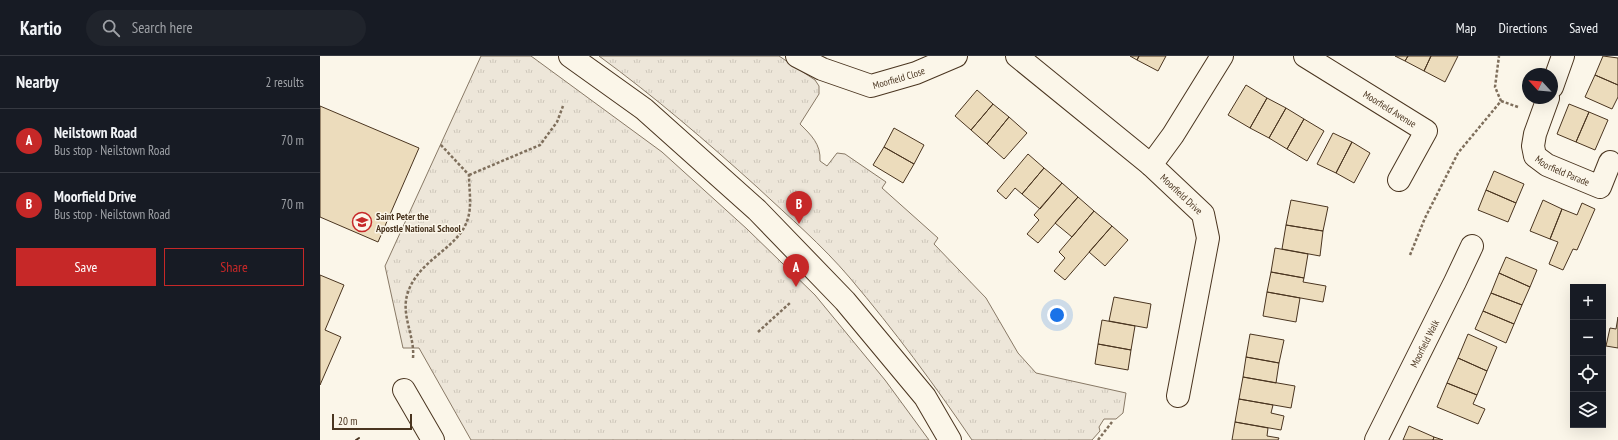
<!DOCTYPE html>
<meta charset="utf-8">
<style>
:root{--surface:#171b24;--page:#20242c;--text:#f1f3f6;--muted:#9ea1a6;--line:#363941;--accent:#c62828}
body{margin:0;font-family:"PT Sans Narrow",sans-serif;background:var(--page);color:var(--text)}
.controls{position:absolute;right:12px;bottom:12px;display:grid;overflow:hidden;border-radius:0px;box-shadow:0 4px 16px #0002}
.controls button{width:36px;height:36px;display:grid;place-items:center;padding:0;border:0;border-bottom:1px solid var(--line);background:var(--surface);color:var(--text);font:20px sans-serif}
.compass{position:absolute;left:1202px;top:12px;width:36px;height:36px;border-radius:50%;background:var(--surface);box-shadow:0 4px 16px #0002;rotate:296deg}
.scale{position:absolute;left:12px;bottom:10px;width:80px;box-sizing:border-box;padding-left:4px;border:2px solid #4a3520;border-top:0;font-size:11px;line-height:14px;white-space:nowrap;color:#4a3520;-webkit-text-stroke:3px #fbf6e9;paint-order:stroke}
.you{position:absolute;left:737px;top:259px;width:14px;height:14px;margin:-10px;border:3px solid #fff;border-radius:50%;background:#1a73e8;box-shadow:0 0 0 6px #1a73e833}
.badge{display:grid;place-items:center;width:26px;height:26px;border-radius:50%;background:var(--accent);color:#fff;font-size:13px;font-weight:700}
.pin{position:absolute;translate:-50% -33px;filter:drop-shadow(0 1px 2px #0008)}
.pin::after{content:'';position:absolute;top:21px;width:14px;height:12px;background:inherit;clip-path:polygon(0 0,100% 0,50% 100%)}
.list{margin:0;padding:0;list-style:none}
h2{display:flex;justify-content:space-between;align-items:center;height:52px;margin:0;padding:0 16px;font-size:17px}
h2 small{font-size:13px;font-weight:400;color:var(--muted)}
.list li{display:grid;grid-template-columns:26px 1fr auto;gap:12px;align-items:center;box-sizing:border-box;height:64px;padding:0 16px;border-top:1px solid var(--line)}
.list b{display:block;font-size:15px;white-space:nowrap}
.list p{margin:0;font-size:13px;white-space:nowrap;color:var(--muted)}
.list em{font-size:13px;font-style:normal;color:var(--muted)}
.actions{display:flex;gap:8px;padding:12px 16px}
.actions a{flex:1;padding:9px 0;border:1px solid var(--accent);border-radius:0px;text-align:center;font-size:14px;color:var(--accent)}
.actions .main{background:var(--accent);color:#fff}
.icon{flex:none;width:22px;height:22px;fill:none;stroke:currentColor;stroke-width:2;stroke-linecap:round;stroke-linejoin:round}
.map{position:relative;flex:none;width:1298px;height:384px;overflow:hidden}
header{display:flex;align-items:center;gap:24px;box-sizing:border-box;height:56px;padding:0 20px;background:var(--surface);border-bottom:1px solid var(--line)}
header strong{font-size:19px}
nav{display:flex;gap:22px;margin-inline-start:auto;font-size:14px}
.search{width:280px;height:36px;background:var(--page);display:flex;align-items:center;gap:10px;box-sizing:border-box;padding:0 14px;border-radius:22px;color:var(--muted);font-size:15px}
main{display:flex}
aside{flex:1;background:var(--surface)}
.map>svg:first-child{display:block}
.grass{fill:url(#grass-tufts);stroke:#887966}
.building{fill:#ecdcbc;stroke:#4a3520}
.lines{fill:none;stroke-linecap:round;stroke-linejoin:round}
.minor-casing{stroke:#4a3520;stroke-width:24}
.path{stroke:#7f6f5c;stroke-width:2.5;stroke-dasharray:3 2;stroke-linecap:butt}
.minor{stroke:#fbf6e9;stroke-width:22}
.wall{stroke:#4a3520;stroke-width:2}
.labels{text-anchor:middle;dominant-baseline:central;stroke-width:3;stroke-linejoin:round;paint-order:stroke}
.street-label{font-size:10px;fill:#4a3520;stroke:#fbf6e9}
.poi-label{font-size:10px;font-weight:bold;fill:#4a3520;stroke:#fbf6e9;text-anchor:start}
</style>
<header>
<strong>Kartio</strong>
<div class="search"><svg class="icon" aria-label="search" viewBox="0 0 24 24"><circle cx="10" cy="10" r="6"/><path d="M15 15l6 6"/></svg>Search here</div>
<nav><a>Map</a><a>Directions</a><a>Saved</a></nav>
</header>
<main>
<aside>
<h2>Nearby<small>2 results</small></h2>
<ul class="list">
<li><span class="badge">A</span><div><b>Neilstown Road</b><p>Bus stop · Neilstown Road</p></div><em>70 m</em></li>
<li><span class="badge">B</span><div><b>Moorfield Drive</b><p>Bus stop · Neilstown Road</p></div><em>70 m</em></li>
</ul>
<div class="actions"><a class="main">Save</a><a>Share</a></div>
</aside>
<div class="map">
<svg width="1298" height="384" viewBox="0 0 1298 384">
<defs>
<pattern id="grass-tufts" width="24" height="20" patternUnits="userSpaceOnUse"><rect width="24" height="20" fill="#ede6d9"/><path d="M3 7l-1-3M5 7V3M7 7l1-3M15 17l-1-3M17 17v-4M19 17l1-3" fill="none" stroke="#cdc6ba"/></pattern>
</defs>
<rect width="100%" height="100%" fill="#fbf6e9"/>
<path class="grass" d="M 161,0 L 211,0 L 342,96 L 427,173 L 495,239 L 565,324 L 609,384 L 151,384 L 99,292 L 83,292 L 65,210 Z
M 279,0 L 459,0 L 495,24 L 499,30 L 499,38 L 480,68 C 491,79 501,88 500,105 L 507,110 L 517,97 L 525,98 L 566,126 L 562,132 L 618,182 L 614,188 L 666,242 L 698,297 L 716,317 L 806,337 L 803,357 L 796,363 L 784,363 L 779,371 L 780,375 L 772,384 L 652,384 C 614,328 574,274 530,222 C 502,189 469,161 437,131 C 386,85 335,41 279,0 Z"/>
<path class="building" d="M 810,0 L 819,0 L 817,4 Z
M 819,0 L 846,0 L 838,15 L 817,4 Z
M 1075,0 L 1088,0 L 1085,5 Z
M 1088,0 L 1111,0 L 1104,15 L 1085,5 Z
M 1111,0 L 1138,0 L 1125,26 L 1104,15 Z
M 1283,0 L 1298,2 L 1298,29 L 1275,19 Z
M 1275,19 L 1298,29 L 1298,41 L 1292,53 L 1265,41 Z
M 926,29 L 947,42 L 930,72 L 908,59 Z
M 657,34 L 673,48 L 651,74 L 635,60 Z
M 947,42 L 966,52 L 949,82 L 930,72 Z
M 673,48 L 689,61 L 667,88 L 651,74 Z
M 1249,48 L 1269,56 L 1256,86 L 1237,78 Z
M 0,50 L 99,92 L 58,186 L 0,161 Z
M 966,52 L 984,63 L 967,93 L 949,82 Z
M 1269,56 L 1288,64 L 1275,94 L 1256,86 Z
M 689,61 L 707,77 L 684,103 L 667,88 Z
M 984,63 L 1004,75 L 987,105 L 967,93 Z
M 574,72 L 604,89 L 594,108 L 564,91 Z
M 1013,77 L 1032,86 L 1016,117 L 997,108 Z
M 1032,86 L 1050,97 L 1034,127 L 1016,117 Z
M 564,91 L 594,108 L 583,127 L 553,109 Z
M 708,98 L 724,112 L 702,138 L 695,132 L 686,143 L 677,135 Z
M 724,112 L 742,127 L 720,153 L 702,138 Z
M 1174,115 L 1204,128 L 1196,147 L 1166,134 Z
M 742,127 L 758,141 L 718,187 L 707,178 L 719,164 L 714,159 Z
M 1166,134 L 1196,147 L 1188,166 L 1158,154 Z
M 758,141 L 774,155 L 752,181 L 735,167 Z
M 971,144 L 1008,151 L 1003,175 L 966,169 Z
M 1223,144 L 1242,153 L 1230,183 L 1210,175 Z
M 1262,147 L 1275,153 L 1257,194 L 1253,193 L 1243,214 L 1229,208 L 1238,186 L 1230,183 L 1242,153 L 1257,159 Z
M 774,155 L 792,170 L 745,224 L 734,215 L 745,202 L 739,196 Z
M 966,169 L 1003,175 L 1000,200 L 962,193 Z
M 792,170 L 808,184 L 785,210 L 769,196 Z
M 955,192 L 988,198 L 984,222 L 951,216 Z
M 1186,201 L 1217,214 L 1210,231 L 1179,217 Z
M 951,216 L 984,222 L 983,226 L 1006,230 L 1003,246 L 947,236 Z
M 1179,217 L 1210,231 L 1202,249 L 1171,237 Z
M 0,219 L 24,229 L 5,274 L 21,281 L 0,329 Z
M 947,236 L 980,242 L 976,266 L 943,260 Z
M 1171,237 L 1202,249 L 1194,268 L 1163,255 Z
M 794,241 L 831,248 L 827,272 L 789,265 Z
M 1163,255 L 1194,268 L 1186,287 L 1155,273 Z
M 1298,261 L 1298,292 L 1286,290 L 1290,272 L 1296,273 Z
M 782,264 L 815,270 L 811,294 L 778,288 Z
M 930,278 L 964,284 L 959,307 L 926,301 Z
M 1148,278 L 1177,291 L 1167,315 L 1138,302 Z
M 778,288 L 811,294 L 808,314 L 775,308 Z
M 926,301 L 959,307 L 956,327 L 923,321 Z
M 1138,302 L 1167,315 L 1157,339 L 1127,327 Z
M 923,321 L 975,330 L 971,352 L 919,343 Z
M 1127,327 L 1157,339 L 1153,348 L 1165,353 L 1158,368 L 1117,351 Z
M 919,343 L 953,349 L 951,357 L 964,360 L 961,374 L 915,366 Z
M 915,366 L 948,372 L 947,380 L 959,382 L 958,384 L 912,384 Z
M 1089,370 L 1114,381 L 1113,384 L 1083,384 Z
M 1114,381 L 1123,384 L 1113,384 Z"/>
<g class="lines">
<g class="minor-casing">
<g id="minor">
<path d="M 250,0 L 324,53 L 437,154 L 525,245 L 605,341 L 630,384"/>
<path id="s1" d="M 477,0 L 502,13 L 551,30 L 596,17 L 636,0"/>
<path id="s2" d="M 697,0 L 831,109 L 883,158 L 888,182 L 858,340"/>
<path id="s3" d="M 985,0 L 1106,75 L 1079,124"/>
<path d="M 1232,31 L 1243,0"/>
<path id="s4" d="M 1228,42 L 1215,78 L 1213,90 L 1215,100 L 1227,109 L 1280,131 L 1290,106"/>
<path d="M 831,109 L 853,79 L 902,0"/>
<path d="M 84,334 L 113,384"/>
<path id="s5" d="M 1056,384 L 1135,226 L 1152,190"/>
</g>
</g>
<path class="path" d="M 1181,45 L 1198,51
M 149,119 L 220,89 L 237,66 L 243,50
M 1090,199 L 1105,162 L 1138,97 L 1181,45 L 1175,31 L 1179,0
M 438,276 L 471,246
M 93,302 C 95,279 80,259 88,236 C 100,202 140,192 148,162 C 152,149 149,133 149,119 L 120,88
M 778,384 L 792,366"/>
<use href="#minor" class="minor"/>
<path class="wall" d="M 36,384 L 39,382"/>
</g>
<defs>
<g id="school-ring" transform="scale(1)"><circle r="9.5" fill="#fbf6e9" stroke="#c62828" stroke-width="1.5"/><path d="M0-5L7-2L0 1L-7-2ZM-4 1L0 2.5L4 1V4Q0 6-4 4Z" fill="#c62828"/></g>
</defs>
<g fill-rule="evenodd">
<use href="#school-ring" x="42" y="166"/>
</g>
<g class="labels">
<g class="street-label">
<text stroke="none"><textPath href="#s1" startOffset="109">Moorfield Close</textPath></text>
<text stroke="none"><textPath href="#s3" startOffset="100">Moorfield Avenue</textPath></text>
<text stroke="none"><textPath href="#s4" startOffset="92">Moorfield Parade</textPath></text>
<text stroke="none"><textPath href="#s2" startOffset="215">Moorfield Drive</textPath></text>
<text stroke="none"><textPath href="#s5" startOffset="108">Moorfield Walk</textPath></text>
</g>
<g class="poi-label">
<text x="56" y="160">Saint Peter the<tspan x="56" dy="12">Apostle National School</tspan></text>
</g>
</g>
</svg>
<div class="controls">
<button>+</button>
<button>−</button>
<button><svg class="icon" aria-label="locate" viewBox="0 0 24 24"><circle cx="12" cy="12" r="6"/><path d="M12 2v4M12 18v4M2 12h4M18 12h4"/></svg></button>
<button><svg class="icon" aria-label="layers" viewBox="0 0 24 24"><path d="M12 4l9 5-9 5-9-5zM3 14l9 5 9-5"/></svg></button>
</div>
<svg class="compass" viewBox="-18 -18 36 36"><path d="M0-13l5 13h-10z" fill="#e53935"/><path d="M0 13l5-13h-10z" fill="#9ea1a6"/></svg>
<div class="scale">20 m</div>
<div class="you"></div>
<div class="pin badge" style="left:476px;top:231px">A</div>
<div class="pin badge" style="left:479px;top:168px">B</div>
</div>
</main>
